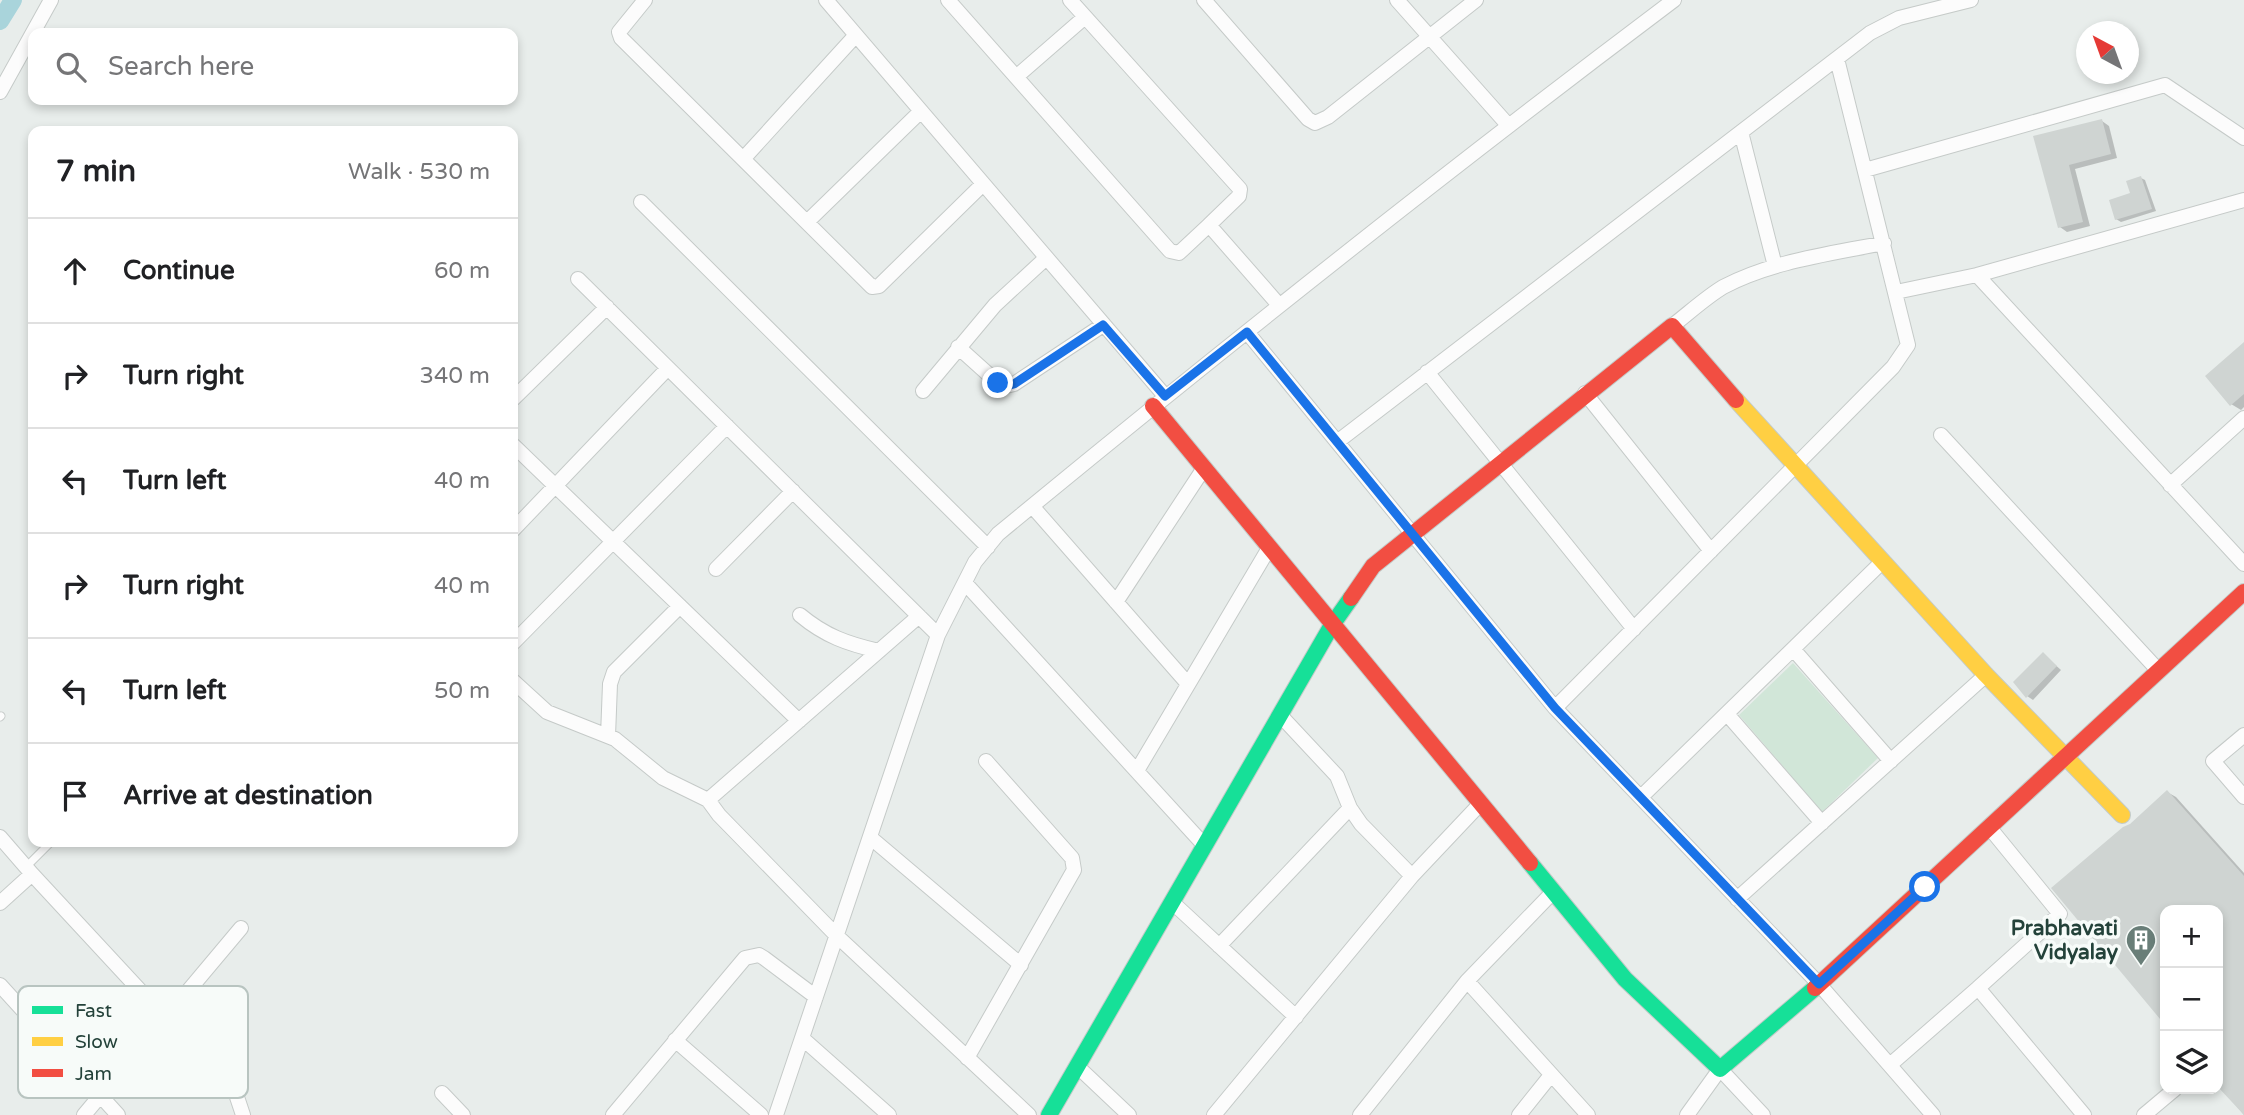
<!DOCTYPE html>
<meta charset="utf-8">
<style>
:root{--surface:#fff;--page:#f2f2f2;--text:#202124;--muted:#757577;--line:#e0e0e0}
body{margin:0;font-family:"Varela Round",sans-serif;background:var(--page);color:var(--text)}
.controls{position:absolute;right:21px;bottom:21px;display:grid;overflow:hidden;border-radius:14px;box-shadow:0 4px 10px #0003}
.controls button{width:63px;height:63px;display:grid;place-items:center;padding:0;border:0;border-bottom:2px solid var(--line);background:var(--surface);color:var(--text);font:35px sans-serif}
.compass{position:absolute;left:2076px;top:21px;width:63px;height:63px;border-radius:50%;background:var(--surface);box-shadow:0 4px 10px #0003;rotate:319deg}
.stop{position:absolute;width:21px;height:21px;margin:-16px;border:5px solid #1a73e8;border-radius:50%;background:#fff}
.stop.end{background:#1a73e8;border-color:#fff;box-shadow:0 2px 7px #0008}
.list{margin:0;padding:0;list-style:none}
h2{display:flex;justify-content:space-between;align-items:center;height:91px;margin:0;padding:0 28px;font-size:30px}
h2 small{font-size:23px;font-weight:400;color:var(--muted)}
.list li{display:grid;grid-template-columns:46px 1fr auto;gap:21px;align-items:center;box-sizing:border-box;height:105px;padding:0 28px;border-top:2px solid var(--line)}
.list b{display:block;font-size:26px;white-space:nowrap}
.list em{font-size:23px;font-style:normal;color:var(--muted)}
.icon{flex:none;width:38px;height:38px;fill:none;stroke:currentColor;stroke-width:2;stroke-linecap:round;stroke-linejoin:round}
.map{position:relative;flex:none;width:2244px;height:1115px;overflow:hidden}
.search{position:absolute;background:var(--surface);box-shadow:0 4px 10px #0003;left:28px;top:28px;width:490px;height:77px;display:flex;align-items:center;gap:18px;box-sizing:border-box;padding:0 24px;border-radius:14px;color:var(--muted);font-size:26px}
.panel{position:absolute;background:var(--surface);box-shadow:0 4px 10px #0003;left:28px;top:126px;width:490px;height:721px;border-radius:14px}
.map>svg:first-child{display:block}
.green{fill:#d1e6d8}
.shadow{fill:#0003}
.lines{fill:none;stroke-linecap:round;stroke-linejoin:round}
.canal{stroke:#a9d4db;stroke-width:18}
.building{fill:#cfd4d2}
.lane-casing{stroke:#c5cac8;stroke-width:9}
.street-casing{stroke:#c5cac8;stroke-width:16}
.fast-casing{stroke:#c3cbc8;stroke-width:18}
.slow-casing{stroke:#c3cbc8;stroke-width:18}
.jam-casing{stroke:#c3cbc8;stroke-width:18}
.lane{stroke:#fcfcfc;stroke-width:7}
.street{stroke:#fcfcfc;stroke-width:14}
.fast{stroke:#16e098;stroke-width:16}
.slow{stroke:#ffcf43;stroke-width:16}
.jam{stroke:#f24e42;stroke-width:16}
.route{stroke:#1a73e8;stroke-width:9}
.labels{text-anchor:middle;dominant-baseline:central;stroke-width:7;stroke-linejoin:round;paint-order:stroke}
.poi-label{font-size:21px;font-weight:bold;fill:#24423a;stroke:#f7fbf9;text-anchor:end}
.key{fill:#f7fbf9;stroke:#b8c4c0;stroke-width:2}
.key-label{font-size:19px;fill:#24423a}
</style>
<div class="map">
<svg width="2244" height="1115" viewBox="0 0 2244 1115">
<rect width="100%" height="100%" fill="#e8edeb"/>
<path class="green" d="M 1793,663 L 1878,758 L 1822,812 L 1739,715 Z"/>
<path class="shadow" d="M 2102,121 L 2109,126 L 2117,158 L 2075,169 L 2090,226 L 2067,232 L 2060,227 L 2035,137 Z
M 2141,178 L 2145,180 L 2156,211 L 2121,222 L 2116,219 Z
M 2244,352 L 2244,407 L 2241,410 L 2231,404 Z
M 2043,654 L 2061,670 L 2033,700 L 2027,696 Z
M 2167,792 L 2176,797 L 2244,873 L 2244,1115 L 2218,1084 L 2218,910 L 2165,910 L 2165,1021 L 2053,888 L 2131,826 Z"/>
<g class="lines">
<path class="canal" d="M 0,21 L 13,0"/>
</g>
<path class="building" d="M 2102,119 L 2111,154 L 2069,165 L 2083,222 L 2058,228 L 2033,136 Z
M 2141,176 L 2152,209 L 2115,220 L 2109,200 L 2130,193 L 2126,181 Z
M 2244,342 L 2244,394 L 2230,406 L 2205,376 Z
M 2043,652 L 2057,666 L 2026,698 L 2013,682 Z
M 2167,790 L 2244,876 L 2244,1115 L 2218,1087 L 2218,910 L 2165,910 L 2165,1025 L 2051,888 L 2123,827 L 2130,824 Z"/>
<g class="lines">
<g class="lane-casing">
<path id="lane" d="M 0,717 L 1,716
M 26,867 L 51,842"/>
</g>
<g class="street-casing">
<path id="street" d="M 645,0 L 619,32 L 621,38 L 872,287 L 879,286 L 983,184
M 826,0 L 1165,396
M 948,0 L 1170,251 L 1179,253 L 1209,225 L 1279,305
M 1070,0 L 1240,189 L 1239,196 L 1209,225
M 1204,0 L 1308,119 L 1315,123 L 1328,117 L 1476,0
M 1397,0 L 1508,125
M 1016,77 L 1085,17
M 0,92 L 51,0
M 1741,132 L 1775,266
M 744,158 L 856,35
M 1865,170 L 2165,85 L 2244,138
M 2244,200 L 1977,275 L 2244,564
M 641,202 L 988,547
M 808,221 L 921,111
M 578,279 L 938,635
M 1896,292 L 1977,275
M 1672,326 C 1689,313 1705,298 1723,287 C 1772,261 1831,254 1884,243
M 1247,332 L 1555,708 L 1819,984 L 1933,1115
M 958,347 L 998,383 L 1006,386 L 1014,384 L 1103,325
M 1427,372 L 1634,629
M 923,391 L 995,305 L 1046,258
M 1585,393 L 1711,551
M 513,399 L 607,307
M 1941,435 L 2157,669
M 1337,442 L 1870,33 L 1899,18 L 1971,0
M 513,445 L 799,721
M 2170,485 L 2244,418
M 1032,506 L 1188,684
M 513,530 L 668,368
M 716,569 L 793,491
M 965,583 L 1205,846
M 1116,602 L 1204,468
M 800,615 C 825,636 848,644 879,651
M 513,643 L 727,426
M 1793,649 L 1891,761
M 513,681 L 547,712 L 615,739 L 663,778 L 708,800 L 919,616
M 1555,708 L 1893,367 L 1908,345 L 1837,59
M 1727,714 L 1822,823
M 1280,715 L 1337,776 L 1350,808 L 1361,824 L 1412,876
M 2244,735 L 2213,761 L 2244,797
M 608,736 L 610,684 L 614,672 L 680,606
M 1138,769 L 1269,548
M 1641,797 L 1882,562
M 708,800 L 719,815 L 837,936 L 1029,1115
M 0,837 L 32,874
M 871,838 L 1021,965
M 1737,899 L 1986,675
M 1172,902 L 1296,1017
M 0,903 L 32,874 L 236,1094 L 243,1115
M 1219,946 L 1350,808
M 1467,981 L 1588,1115
M 0,985 L 118,1115
M 1978,988 L 2060,914 L 1989,827
M 802,1038 L 889,1115
M 675,1040 L 761,1115
M 967,1058 L 1074,870 L 1072,858 L 986,761
M 1891,1064 L 1978,988 L 2084,1115
M 1077,1066 L 1129,1115
M 442,1093 L 463,1115
M 84,1115 L 241,928
M 613,1115 L 745,958 L 759,955 L 764,958 L 816,997
M 776,1115 L 938,635 L 975,562 L 998,534 C 1220,351 1444,173 1674,0
M 1214,1115 L 1412,876 L 1480,804
M 1360,1115 L 1467,981 L 1553,892
M 1519,1115 L 1551,1075
M 1687,1115 L 1720,1069 L 1763,1115
M 2144,1115 L 2175,1089"/>
</g>
<g class="fast-casing">
<path id="fast" d="M 1530,863 L 1625,979 L 1720,1069 L 1815,988
M 1049,1115 L 1332,625 L 1351,598"/>
</g>
<g class="slow-casing">
<path id="slow" d="M 1736,400 L 1986,675 L 2122,815"/>
</g>
<g class="jam-casing">
<path id="jam" d="M 1153,406 L 1530,863
M 1351,598 L 1373,566 L 1672,326 L 1736,400
M 1815,988 L 2244,592"/>
</g>
<use href="#lane" class="lane"/>
<use href="#street" class="street"/>
<use href="#fast" class="fast"/>
<use href="#slow" class="slow"/>
<use href="#jam" class="jam"/>
</g>
<g class="lines">
<path class="route" d="M 998,383 L 1006,386 L 1014,384 L 1103,325 L 1165,396 L 1247,332 L 1555,708 L 1819,984 L 1925,887"/>
</g>
<defs>
<g id="building-pin" transform="scale(1.575)"><path d="M0 17L-7.5 6A9.5 9.5 0 1 1 7.5 6Z" fill="#697e78" stroke="#f7fbf9"/><path d="M-4-6H4V6H1V3H-1V6H-4ZM-2.5-4.3h1.7v1.8h-1.7ZM.8-4.3h1.7v1.8H.8ZM-2.5-1h1.7V.8h-1.7ZM.8-1h1.7V.8H.8Z" fill="#fff"/></g>
</defs>
<g fill-rule="evenodd">
<use href="#building-pin" x="2141" y="940"/>
</g>
<g class="labels">
<g class="poi-label">
<text x="2118" y="928">Prabhavati<tspan x="2118" dy="24">Vidyalay</tspan></text>
</g>
</g>
<rect x="18" y="986" width="230" height="112" rx="10" class="key"/>
<rect x="32" y="1006" width="31" height="8" fill="#16e098"/>
<rect x="32" y="1037" width="31" height="9" fill="#ffcf43"/>
<rect x="32" y="1069" width="31" height="8" fill="#f24e42"/>
<g class="key-label">
<text x="75" y="1017">Fast</text>
<text x="75" y="1048">Slow</text>
<text x="75" y="1080">Jam</text>
</g>
</svg>
<div class="controls">
<button>+</button>
<button>−</button>
<button><svg class="icon" aria-label="layers" viewBox="0 0 24 24"><path d="M12 4l9 5-9 5-9-5zM3 14l9 5 9-5"/></svg></button>
</div>
<svg class="compass" viewBox="-18 -18 36 36"><path d="M0-13l5 13h-10z" fill="#e53935"/><path d="M0 13l5-13h-10z" fill="#757577"/></svg>
<div class="stop" style="left:1925px;top:887px"></div>
<div class="stop end" style="left:998px;top:383px"></div>
<div class="search"><svg class="icon" aria-label="search" viewBox="0 0 24 24"><circle cx="10" cy="10" r="6"/><path d="M15 15l6 6"/></svg>Search here</div>
<section class="panel">
<h2>7 min<small>Walk · 530 m</small></h2>
<ul class="list">
<li><svg class="icon" aria-label="ahead" viewBox="0 0 24 24"><path d="M12 20V5M6 11l6-6 6 6"/></svg><div><b>Continue</b></div><em>60 m</em></li>
<li><svg class="icon" aria-label="right" viewBox="0 0 24 24"><path d="M7 20v-9h11M14 6l5 5-5 5"/></svg><div><b>Turn right</b></div><em>340 m</em></li>
<li><svg class="icon" aria-label="left" viewBox="0 0 24 24"><path d="M17 20v-9H6M10 6l-5 5 5 5"/></svg><div><b>Turn left</b></div><em>40 m</em></li>
<li><svg class="icon" aria-label="right" viewBox="0 0 24 24"><path d="M7 20v-9h11M14 6l5 5-5 5"/></svg><div><b>Turn right</b></div><em>40 m</em></li>
<li><svg class="icon" aria-label="left" viewBox="0 0 24 24"><path d="M17 20v-9H6M10 6l-5 5 5 5"/></svg><div><b>Turn left</b></div><em>50 m</em></li>
<li><svg class="icon" aria-label="arrive" viewBox="0 0 24 24"><path d="M6 21V4h12l-3 4 3 4H6"/></svg><div><b>Arrive at destination</b></div></li>
</ul>
</section>
</div>
